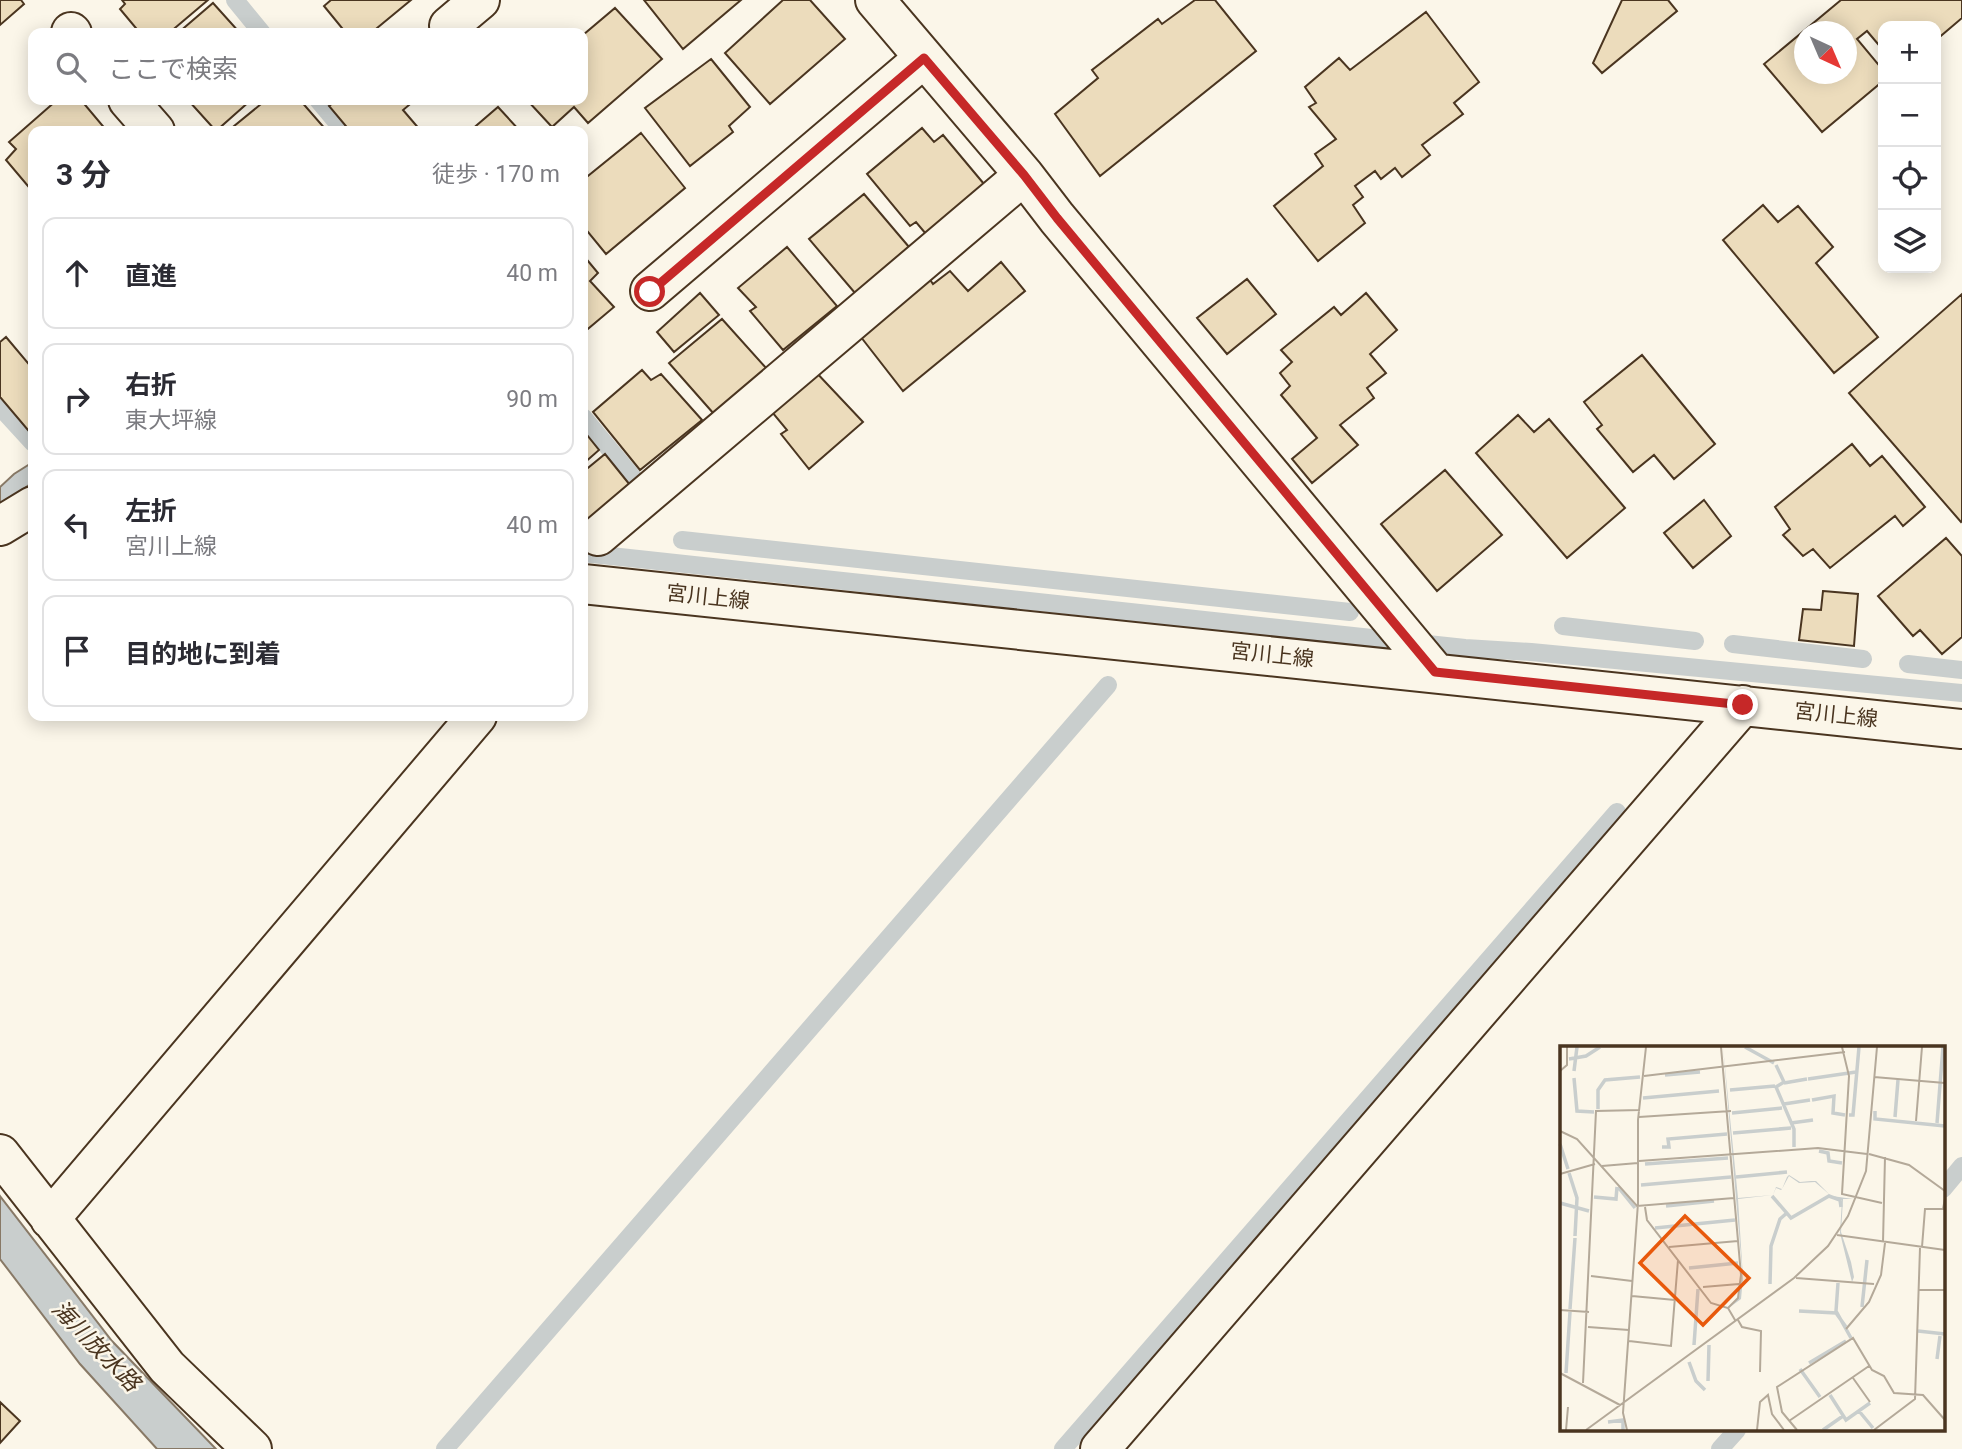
<!DOCTYPE html>
<html lang="ja">
<meta charset="utf-8">
<style>
:root{--surface:#fff;--page:#f2f2f3;--text:#2b2b33;--muted:#7c7c81;--line:#e1e1e2}
body{margin:0;font-family:Roboto,"Noto Sans JP",sans-serif;background:var(--page);color:var(--text)}
.controls{position:absolute;right:21px;top:21px;display:grid;overflow:hidden;border-radius:14px;box-shadow:0 4px 18px #0003}
.controls button{width:63px;height:63px;display:grid;place-items:center;padding:0;border:0;border-bottom:2px solid var(--line);background:var(--surface);color:var(--text);font:35px sans-serif}
.compass{position:absolute;left:1794px;top:21px;width:63px;height:63px;border-radius:50%;background:var(--surface);box-shadow:0 4px 18px #0003;rotate:136deg}
.stop{position:absolute;width:21px;height:21px;margin:-16px;border:5px solid #c62828;border-radius:50%;background:#fff}
.stop.end{background:#c62828;border-color:#fff;box-shadow:0 2px 7px #0008}
.list{margin:0;padding:0;list-style:none}
h2{display:flex;justify-content:space-between;align-items:center;height:91px;margin:0;padding:0 28px;font-size:30px}
h2 small{font-size:23px;font-weight:400;color:var(--muted)}
.list li{display:grid;grid-template-columns:46px 1fr auto;gap:21px;align-items:center;box-sizing:border-box;height:112px;margin:0 14px 14px;padding:0 14px;border:2px solid var(--line);border-radius:14px}
.list b{display:block;font-size:26px;white-space:nowrap}
.list p{margin:0;font-size:23px;white-space:nowrap;color:var(--muted)}
.list em{font-size:23px;font-style:normal;color:var(--muted)}
.icon{flex:none;width:38px;height:38px;fill:none;stroke:currentColor;stroke-width:2;stroke-linecap:round;stroke-linejoin:round}
.map{position:relative;flex:none;width:1962px;height:1449px;overflow:hidden}
.search{position:absolute;background:var(--surface);box-shadow:0 4px 18px #0003;left:28px;top:28px;width:560px;height:77px;display:flex;align-items:center;gap:18px;box-sizing:border-box;padding:0 24px;border-radius:14px;color:var(--muted);font-size:26px}
.panel{position:absolute;background:var(--surface);box-shadow:0 4px 18px #0003;left:28px;top:126px;width:560px;height:595px;border-radius:14px}
.map>svg:first-child{display:block}
.water{fill:#c9cecd;stroke:#887966;stroke-width:2}
.lines{fill:none;stroke-linecap:round;stroke-linejoin:round}
.stream{stroke:#c9cecd;stroke-width:18}
.building{fill:#ecdcbc;stroke:#4a3520;stroke-width:2;fill-rule:evenodd}
.minor-casing{stroke:#4a3520;stroke-width:42}
.minor{stroke:#fbf6e9;stroke-width:38}
.route{stroke:#c62828;stroke-width:9}
.labels{text-anchor:middle;dominant-baseline:central;stroke-width:5;stroke-linejoin:round;paint-order:stroke}
.street-label{font-size:21px;fill:#4a3520;stroke:#fbf6e9}
.water-label{font-size:23px;font-style:italic;fill:#4a3520;stroke:#fbf6e9}
.inset-river{fill:none;stroke:#c9cecd;stroke-width:3.5}
.inset-road{fill:none;stroke:#b4a999;stroke-width:2}
.view{fill:#e8590c;fill-opacity:0.15;stroke:#e8590c;stroke-width:3.5}
.inset-edge{fill:none;stroke:#4a3520;stroke-width:3.5}
</style>
<div class="map">
<svg width="1962" height="1449" viewBox="0 0 1962 1449">
<rect width="100%" height="100%" fill="#fbf6e9"/>
<path class="water" d="M 33,462 L 33,482 L 0,506 L 0,487 L 14,474 Z
M 0,1196 L 112,1341 L 216,1449 L 157,1449 L 80,1364 L 0,1259 Z"/>
<g class="lines">
<path class="stream" d="M 235,0 L 262,33
M 318,100 L 344,131
M 0,407 L 33,443
M 583,417 L 635,480
M 682,540 L 1350,612
M 583,553 L 1465,648 L 1531,652 L 1962,693
M 1563,626 L 1695,641
M 1733,644 L 1863,659
M 1908,664 L 1962,670
M 1943,1189 L 1962,1166
M 445,1449 L 1108,685
M 1063,1449 L 1617,812
M 1720,1449 L 1737,1430"/>
</g>
<path class="building" d="M 0,0 L 21,0 L 24,4 L 0,25 Z
M 122,0 L 208,0 L 169,33 L 140,33 L 120,9 L 125,4 Z
M 331,0 L 411,0 L 371,33 L 346,33 L 324,6 Z
M 644,0 L 741,0 L 683,49 Z
M 783,0 L 810,0 L 845,39 L 770,104 L 725,53 Z
M 1195,0 L 1215,0 L 1256,51 L 1100,176 L 1055,114 L 1098,78 L 1092,70 L 1158,19 L 1162,24 Z
M 1622,0 L 1668,0 L 1677,11 L 1602,73 L 1593,63 Z
M 1841,0 L 1962,0 L 1962,18 L 1936,40 L 1936,26 L 1883,26 L 1883,50 L 1867,31 L 1857,39 L 1883,70 L 1883,81 L 1822,132 L 1764,64 ZM 1804,32 L 1846,32 L 1846,74 L 1804,74 Z
M 213,3 L 240,33 L 178,33 Z
M 615,8 L 662,59 L 588,123 L 574,107 L 552,127 L 527,100 L 583,100 L 583,35 Z
M 1426,12 L 1479,82 L 1454,103 L 1463,114 L 1422,145 L 1430,155 L 1402,177 L 1395,168 L 1381,179 L 1375,171 L 1355,186 L 1363,197 L 1353,205 L 1365,223 L 1318,261 L 1274,206 L 1323,166 L 1315,154 L 1336,139 L 1309,107 L 1316,103 L 1305,87 L 1339,58 L 1350,70 Z
M 711,59 L 750,107 L 729,126 L 733,132 L 690,166 L 645,108 Z
M 57,100 L 81,100 L 107,131 L 33,131 L 33,192 L 6,160 L 16,149 L 9,142 Z
M 188,100 L 251,100 L 216,131 Z
M 266,100 L 300,100 L 327,131 L 228,131 Z
M 337,100 L 415,100 L 403,110 L 421,131 L 350,131 L 329,106 Z
M 498,107 L 520,131 L 470,131 Z
M 922,128 L 934,142 L 943,135 L 984,184 L 926,234 L 916,222 L 910,226 L 867,174 Z
M 641,133 L 685,188 L 606,254 L 583,226 L 583,180 Z
M 864,194 L 909,247 L 855,293 L 809,239 Z
M 1763,205 L 1778,222 L 1798,206 L 1833,247 L 1816,263 L 1878,337 L 1834,373 L 1723,240 Z
M 787,247 L 837,306 L 783,350 L 750,311 L 756,307 L 738,288 Z
M 583,255 L 598,273 L 590,281 L 614,307 L 583,333 Z
M 1001,262 L 1025,291 L 903,391 L 857,332 L 926,274 L 933,284 L 950,271 L 968,291 Z
M 1247,279 L 1276,314 L 1227,354 L 1197,318 Z
M 700,293 L 719,315 L 674,352 L 657,332 Z
M 1366,293 L 1397,330 L 1370,354 L 1386,373 L 1367,388 L 1374,398 L 1340,425 L 1358,445 L 1312,483 L 1292,459 L 1317,438 L 1281,395 L 1290,386 L 1280,373 L 1292,362 L 1281,350 L 1334,307 L 1341,315 Z
M 1962,294 L 1962,521 L 1961,522 L 1849,393 Z
M 722,319 L 767,369 L 714,414 L 669,363 Z
M 6,337 L 33,369 L 33,436 L 0,397 L 0,342 Z
M 1642,355 L 1715,444 L 1674,479 L 1654,455 L 1633,472 L 1597,429 L 1602,425 L 1584,402 Z
M 813,369 L 863,422 L 809,469 L 781,434 L 787,430 L 767,406 Z
M 642,370 L 651,380 L 661,374 L 702,420 L 640,470 L 593,412 Z
M 1518,415 L 1534,432 L 1549,419 L 1625,508 L 1567,558 L 1476,453 Z
M 583,430 L 599,450 L 583,464 Z
M 1852,444 L 1870,466 L 1882,456 L 1925,507 L 1903,526 L 1895,516 L 1830,568 L 1813,549 L 1803,556 L 1783,535 L 1790,529 L 1775,507 Z
M 605,454 L 630,485 L 583,529 L 583,472 Z
M 1445,470 L 1502,535 L 1437,591 L 1381,524 Z
M 1704,500 L 1731,536 L 1693,568 L 1664,533 Z
M 1946,538 L 1962,556 L 1962,637 L 1942,654 L 1920,630 L 1913,636 L 1878,596 Z
M 1823,591 L 1858,594 L 1854,646 L 1799,640 L 1803,609 L 1821,610 Z
M 0,1402 L 20,1421 L 0,1443 Z"/>
<g class="lines">
<g class="minor-casing">
<path id="minor" d="M 875,0 L 1024,175 L 1057,218 L 1435,672
M 449,26 L 480,0
M 71,32 L 72,33
M 128,100 L 155,131
M 650,291 L 924,58
M 0,526 L 33,506
M 598,536 L 1024,175
M 583,584 L 1962,729
M 0,1154 L 167,1367 L 252,1449
M 50,1219 L 477,716
M 1100,1449 L 1743,705"/>
</g>
<use href="#minor" class="minor"/>
</g>
<g class="lines">
<path class="route" d="M 650,292 L 924,58 L 1024,175 L 1057,218 L 1435,672 L 1743,705"/>
</g>
<g class="labels">
<g class="street-label">
<text transform="translate(708 597) rotate(6)">宮川上線</text>
<text transform="translate(1272 655) rotate(6)">宮川上線</text>
<text transform="translate(1836 715) rotate(6)">宮川上線</text>
</g>
<g class="water-label">
<text transform="translate(96 1346) rotate(46)">海川放水路</text>
</g>
</g>
<g transform="translate(1560 1046)">
<rect width="385" height="385" fill="#fbf6e9"/>
<path d="M 163,1 L 178,152 L 213,149 L 216,141 L 222,143 L 227,131 L 229,129 L 240,136 L 251,135 L 256,135 L 269,148 L 272,150 L 293,153 L 283,153 L 281,186 L 291,216 L 294,231 L 292,236 L 280,187 L 282,154 L 270,149 L 255,136 L 239,137 L 229,130 L 222,143 L 221,144 L 216,142 L 213,149 L 178,153 L 183,232 L 181,253 L 170,261 L 179,251 L 182,222 Z" fill="#c9cecd"/>
<path class="inset-river" d="M 185,1 L 214,17M 9,13 L 26,10 L 40,1M 216,19 L 224,36 L 216,41 L 234,83 L 234,101M 14,25 L 17,1M 105,29 L 140,26M 14,32 L 17,65 L 34,66M 248,33 L 296,26M 224,37 L 247,33M 170,44 L 215,40M 83,52 L 159,45M 252,54 L 274,50 L 273,67 L 285,69M 224,58 L 250,54M 38,63 L 38,44 L 45,34 L 80,31M 315,65 L 315,73 L 385,80M 172,67 L 222,62M 289,69 L 293,69 L 299,1M 335,71 L 338,34M 231,77 L 253,74M 377,77 L 383,1M 173,87 L 231,82M 0,98 L 8,123M 102,101 L 109,101 L 108,93 L 167,88M 259,105 L 268,107 L 269,115 L 282,117M 85,118 L 168,112M 9,127 L 17,152 L 15,190M 176,131 L 227,126M 81,139 L 171,131M 58,141 L 75,162M 212,150 L 231,172 L 269,150 L 280,154 L 281,161M 34,151 L 56,153 L 57,141M 0,157 L 29,165M 106,160 L 154,155M 95,182 L 175,174M 129,222 L 178,217M 278,237 L 276,265 L 291,292M 210,238 L 211,200 L 220,173 L 228,166M 302,261 L 307,214M 10,263 L 15,192M 239,265 L 276,267 L 286,281M 358,285 L 385,288M 134,299 L 138,243M 377,313 L 380,290M 129,316 L 136,335 L 145,344M 249,317 L 286,295M 240,323 L 260,351M 6,327 L 10,266M 148,335 L 149,299M 270,349 L 286,374 L 310,357M 299,365 L 313,382M 48,376 L 63,374 L 63,384M 263,384 L 283,370"/>
<path class="inset-road" d="M 161,1 L 181,229 L 178,252 L 168,262M 282,1 L 289,30 L 282,148 L 322,157M 0,25 L 7,19 L 7,1M 84,30 L 285,6M 314,31 L 385,37M 79,71 L 171,65M 356,75 L 362,1M 0,85 L 17,93 L 77,160 L 174,152M 309,108 L 349,119 L 385,145M 79,115 L 258,102 L 307,108M 42,120 L 78,117M 0,128 L 35,118M 85,161 L 87,174 L 151,257 L 168,262 L 175,274M 277,189 L 385,204M 323,196 L 325,111M 109,201 L 178,195M 362,201 L 365,163 L 383,163 L 385,153M 31,230 L 72,235M 236,232 L 314,238M 143,241 L 179,238M 359,244 L 385,244M 72,250 L 115,254M 0,264 L 29,266M 178,274 L 182,281 L 201,285 L 200,326M 28,281 L 69,284M 286,283 L 309,256 L 321,229 L 325,197M 69,295 L 111,300 L 118,214M 0,327 L 60,359M 293,332 L 310,356M 23,337 L 36,65 L 80,64M 229,375 L 309,320M 6,384 L 8,361M 26,384 L 234,232 L 268,200 L 288,170 L 306,125 L 317,1M 67,384 L 63,367 L 78,157 L 78,74 L 86,1M 197,384 L 200,356 L 208,349 L 212,368 L 224,384M 237,384 L 222,366 L 217,341 L 293,292 L 312,324 L 324,330 L 334,347 L 363,349 L 385,374M 314,384 L 355,353 L 360,202"/>
<path class="view" d="M 125,170 L 189,232 L 143,279 L 80,217 Z"/>
<rect width="385" height="385" class="inset-edge"/>
</g>
</svg>
<div class="controls">
<button>+</button>
<button>−</button>
<button><svg class="icon" aria-label="locate" viewBox="0 0 24 24"><circle cx="12" cy="12" r="6"/><path d="M12 2v4M12 18v4M2 12h4M18 12h4"/></svg></button>
<button><svg class="icon" aria-label="layers" viewBox="0 0 24 24"><path d="M12 4l9 5-9 5-9-5zM3 14l9 5 9-5"/></svg></button>
</div>
<svg class="compass" viewBox="-18 -18 36 36"><path d="M0-13l5 13h-10z" fill="#e53935"/><path d="M0 13l5-13h-10z" fill="#7c7c81"/></svg>
<div class="stop" style="left:650px;top:292px"></div>
<div class="stop end" style="left:1743px;top:705px"></div>
<div class="search"><svg class="icon" aria-label="search" viewBox="0 0 24 24"><circle cx="10" cy="10" r="6"/><path d="M15 15l6 6"/></svg>ここで検索</div>
<section class="panel">
<h2>3 分<small>徒歩 · 170 m</small></h2>
<ul class="list">
<li><svg class="icon" aria-label="ahead" viewBox="0 0 24 24"><path d="M12 20V5M6 11l6-6 6 6"/></svg><div><b>直進</b></div><em>40 m</em></li>
<li><svg class="icon" aria-label="right" viewBox="0 0 24 24"><path d="M7 20v-9h11M14 6l5 5-5 5"/></svg><div><b>右折</b><p>東大坪線</p></div><em>90 m</em></li>
<li><svg class="icon" aria-label="left" viewBox="0 0 24 24"><path d="M17 20v-9H6M10 6l-5 5 5 5"/></svg><div><b>左折</b><p>宮川上線</p></div><em>40 m</em></li>
<li><svg class="icon" aria-label="arrive" viewBox="0 0 24 24"><path d="M6 21V4h12l-3 4 3 4H6"/></svg><div><b>目的地に到着</b></div></li>
</ul>
</section>
</div>
